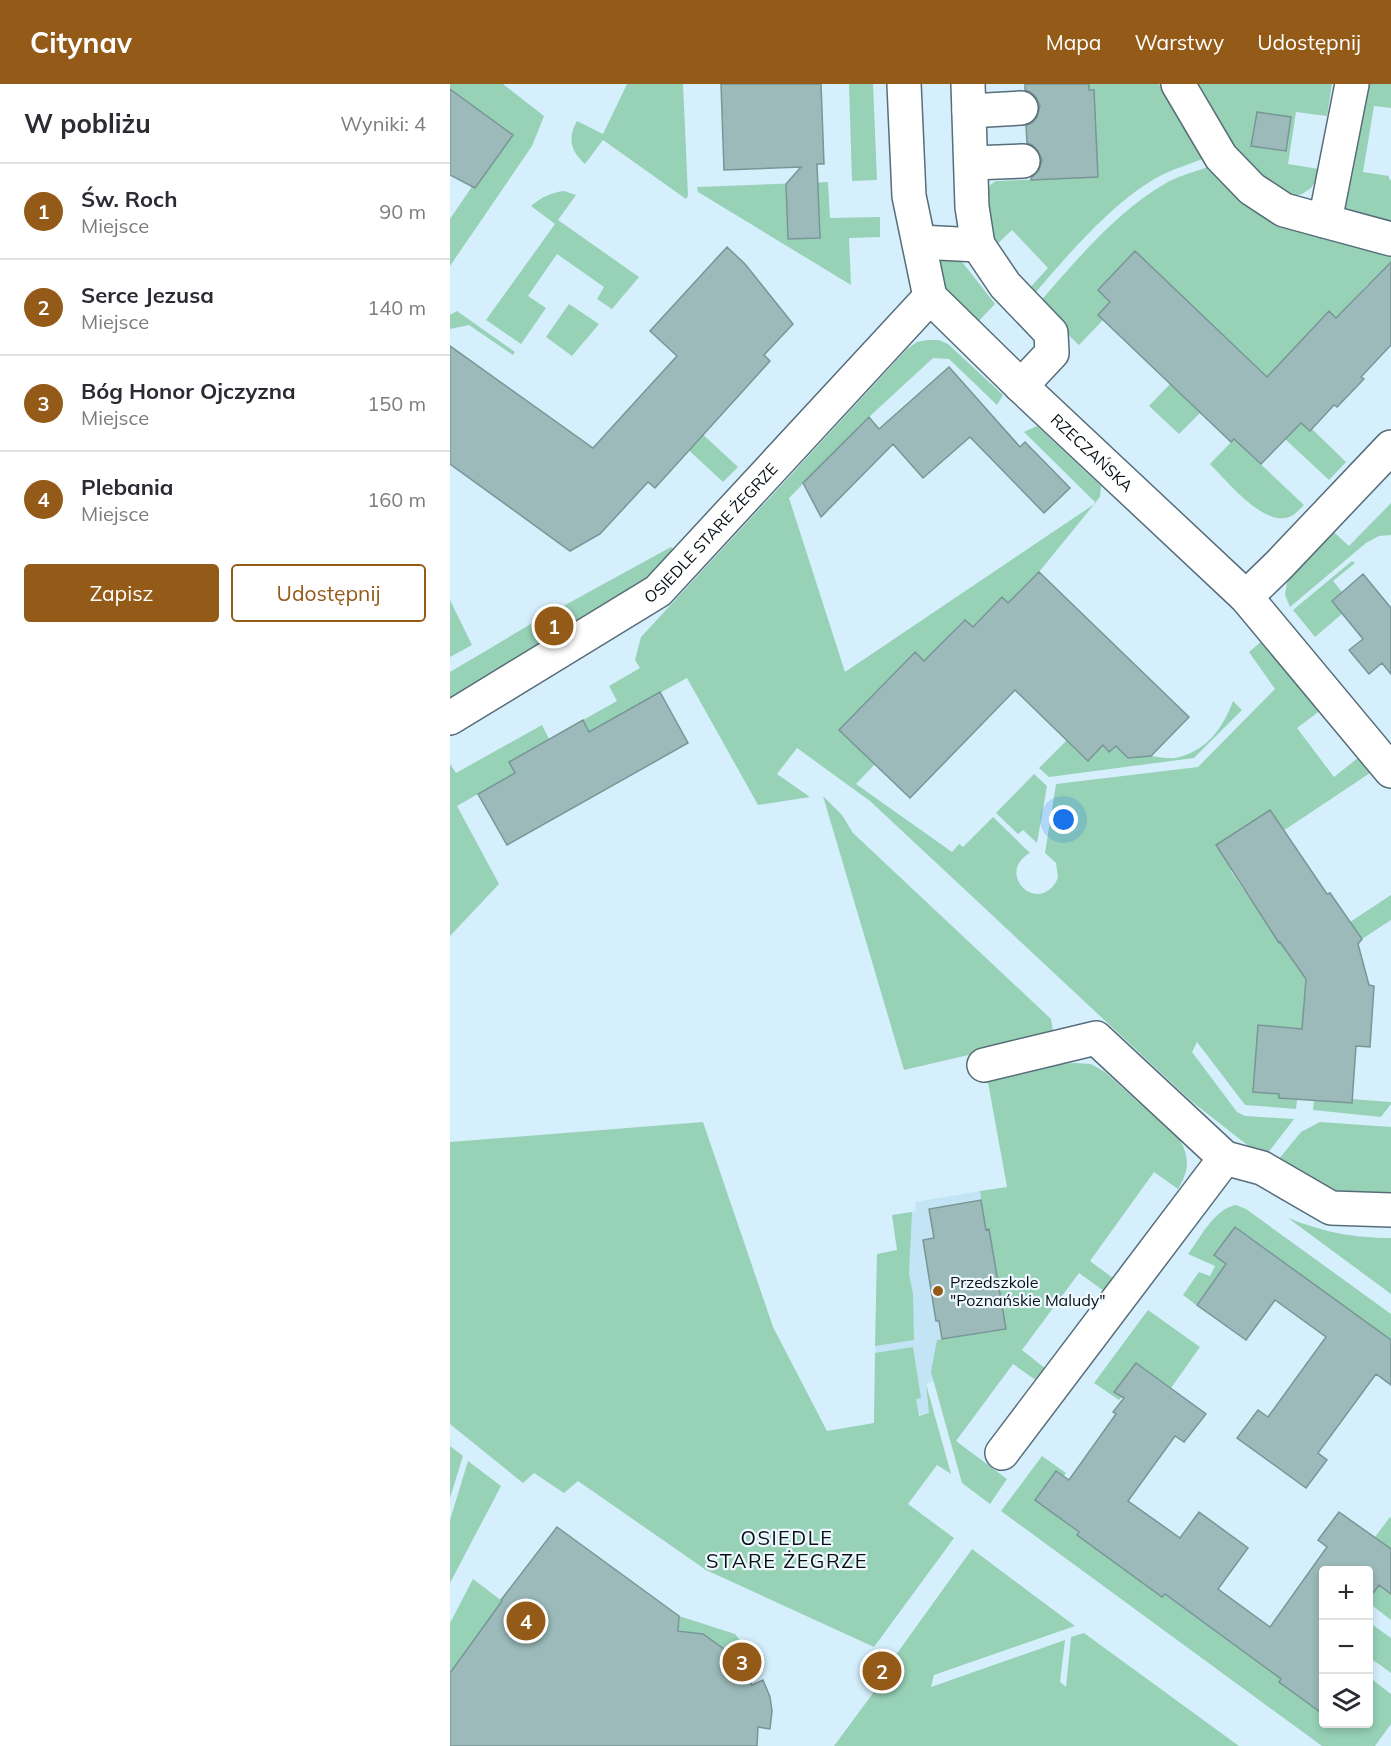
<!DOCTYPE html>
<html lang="pl">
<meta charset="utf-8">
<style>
:root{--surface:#fff;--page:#f2f2f3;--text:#2b2b33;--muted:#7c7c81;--line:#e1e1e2;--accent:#945a17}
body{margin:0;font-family:Mulish,sans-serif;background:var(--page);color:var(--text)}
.controls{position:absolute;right:18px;bottom:18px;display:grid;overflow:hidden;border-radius:6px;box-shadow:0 3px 9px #0003}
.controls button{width:54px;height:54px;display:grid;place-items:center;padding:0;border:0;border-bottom:2px solid var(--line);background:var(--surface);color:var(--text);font:30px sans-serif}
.you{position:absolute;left:614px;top:736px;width:21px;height:21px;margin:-15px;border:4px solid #fff;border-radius:50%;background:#1a73e8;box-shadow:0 0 0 9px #1a73e833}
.badge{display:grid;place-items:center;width:39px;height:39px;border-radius:50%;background:var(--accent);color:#fff;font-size:20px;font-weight:700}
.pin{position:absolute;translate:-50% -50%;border:3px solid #fff;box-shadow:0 2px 6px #0006}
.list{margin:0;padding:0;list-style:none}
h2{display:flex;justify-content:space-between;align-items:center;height:78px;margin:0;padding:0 24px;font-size:26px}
h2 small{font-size:20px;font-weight:400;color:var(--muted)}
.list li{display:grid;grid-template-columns:39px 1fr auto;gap:18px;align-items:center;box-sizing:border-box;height:96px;padding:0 24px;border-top:2px solid var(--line)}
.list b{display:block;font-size:22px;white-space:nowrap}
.list p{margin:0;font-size:20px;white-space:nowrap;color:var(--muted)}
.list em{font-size:20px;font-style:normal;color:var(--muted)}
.actions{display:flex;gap:12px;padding:18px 24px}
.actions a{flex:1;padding:14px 0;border:2px solid var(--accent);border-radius:6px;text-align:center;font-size:21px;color:var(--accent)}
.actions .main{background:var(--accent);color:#fff}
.icon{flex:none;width:33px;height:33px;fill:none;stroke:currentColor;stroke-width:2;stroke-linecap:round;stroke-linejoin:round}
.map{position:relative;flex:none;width:941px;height:1662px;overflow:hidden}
header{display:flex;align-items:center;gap:36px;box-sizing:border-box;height:84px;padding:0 30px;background:var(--accent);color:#fff}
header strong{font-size:28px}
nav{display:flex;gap:33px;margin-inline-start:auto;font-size:21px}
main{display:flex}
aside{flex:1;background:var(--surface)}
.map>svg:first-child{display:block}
.built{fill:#c2e4f5}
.green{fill:#97d2b7}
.building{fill:#9cbaba;stroke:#799696;stroke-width:1.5}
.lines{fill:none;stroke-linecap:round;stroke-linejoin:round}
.minor-casing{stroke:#576d79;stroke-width:36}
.minor{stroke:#fff;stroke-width:33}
.poi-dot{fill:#945a17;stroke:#eff9ff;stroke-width:2}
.labels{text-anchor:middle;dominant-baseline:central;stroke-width:4.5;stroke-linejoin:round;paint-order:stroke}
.street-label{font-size:16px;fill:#071015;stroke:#eff9ff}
.poi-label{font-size:16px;fill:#071015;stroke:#eff9ff;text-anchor:start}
.quarter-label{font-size:20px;letter-spacing:1.5px;fill:#071015;stroke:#eff9ff}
</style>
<header>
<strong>Citynav</strong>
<nav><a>Mapa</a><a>Warstwy</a><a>Udostępnij</a></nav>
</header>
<main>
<aside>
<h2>W pobliżu<small>Wyniki: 4</small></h2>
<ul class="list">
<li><span class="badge">1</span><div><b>Św. Roch</b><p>Miejsce</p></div><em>90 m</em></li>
<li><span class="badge">2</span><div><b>Serce Jezusa</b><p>Miejsce</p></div><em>140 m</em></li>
<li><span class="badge">3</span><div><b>Bóg Honor Ojczyzna</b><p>Miejsce</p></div><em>150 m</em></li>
<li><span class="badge">4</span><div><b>Plebania</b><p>Miejsce</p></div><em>160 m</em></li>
</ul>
<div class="actions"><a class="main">Zapisz</a><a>Udostępnij</a></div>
</aside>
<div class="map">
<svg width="941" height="1662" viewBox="0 0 941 1662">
<rect width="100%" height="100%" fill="#d6effd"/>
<path class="built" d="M 530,1107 L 536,1145 L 539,1145 L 556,1245 L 492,1255 L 484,1297 L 476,1300 L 479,1329 L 424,1339 L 427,1170 L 448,1166 L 442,1131 L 466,1127 L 465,1118 Z"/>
<path class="green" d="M 0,0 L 53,0 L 94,32 L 82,62 L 0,182 L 0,135 L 57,51 L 55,45 L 0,5 Z
M 177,0 L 233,0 L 238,112 L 236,115 L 153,56 L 135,80 C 121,67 117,55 127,37 L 153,50 Z
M 399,0 L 423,0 L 427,96 L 402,97 Z
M 639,0 L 709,0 L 731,38 L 755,74 C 743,79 729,83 716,89 C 668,111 615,174 581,214 L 575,209 L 598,184 L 562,146 L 542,165 L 538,108 L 540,101 L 546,97 L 648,93 L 644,6 L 639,6 Z
M 741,0 L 882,0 L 877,32 L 846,28 L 838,80 L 869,85 L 867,95 L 861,104 L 852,110 L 841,113 L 824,108 L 778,57 Z
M 913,0 L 941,0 L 941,24 L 924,22 L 913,88 L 939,92 L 939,95 L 941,96 L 941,142 L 895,127 L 892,119 Z
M 761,82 L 782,107 L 803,125 L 824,138 L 941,171 L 941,181 L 919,201 L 918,200 L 886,234 L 880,228 L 817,306 L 812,289 L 685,167 L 648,206 L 660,218 L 648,231 L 653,236 L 629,261 L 587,221 C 626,177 666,127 718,98 C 731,91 747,87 761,82 Z
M 378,98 L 380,134 L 430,133 L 430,153 L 399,154 L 401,201 L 248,108 L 247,103 Z
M 114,107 L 126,111 L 108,136 L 189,193 L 162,225 L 147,215 L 154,203 L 107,170 L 78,212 L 96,224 L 71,260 L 36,236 L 105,140 L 81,122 C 92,113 100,109 114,107 Z
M 493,175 L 507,175 L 513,179 L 545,220 L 526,240 L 492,205 L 488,179 Z
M 119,220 L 149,240 L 122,272 L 96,253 Z
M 7,227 L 65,268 L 63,271 L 19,241 L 0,245 L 0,231 Z
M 477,256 L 489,256 L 498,260 L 553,311 L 547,321 L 499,275 L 483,274 L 419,333 L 339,414 L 395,588 L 646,419 L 574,348 L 587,342 L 651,402 L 650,413 L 646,418 L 589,488 L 558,519 L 551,514 L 523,543 L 514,536 L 474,577 L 464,568 L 389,646 L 427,678 L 406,700 L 502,768 L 509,760 L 513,763 L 543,733 L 580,769 C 544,789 589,834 608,794 L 606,779 L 595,769 L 606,700 L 748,683 L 825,605 L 799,568 L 812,557 L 871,626 L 847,644 L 884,693 L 909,673 L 920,689 L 833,747 L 781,787 L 829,858 L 835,854 L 838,869 L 856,895 L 853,925 L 859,954 L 846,944 L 809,941 L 803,1008 L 829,1010 L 829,1014 L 847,1016 L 846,1025 L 795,1021 L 747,958 L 742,968 L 787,1028 L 795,1032 L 844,1035 L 814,1074 L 741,1017 L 420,717 L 347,664 L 327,690 L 360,713 L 308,721 L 237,594 L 139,648 L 133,636 L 167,617 L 159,602 L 190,584 L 185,576 L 191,553 L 457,265 L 467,258 Z
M 720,300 L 757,330 L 754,332 L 750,329 L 729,350 L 699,322 Z
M 851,339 L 859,346 L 862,345 L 896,378 L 879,396 L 835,355 Z
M 247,345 L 288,383 L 273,398 L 232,360 Z
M 784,355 L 854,421 C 849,426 845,431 839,433 C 814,443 777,397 760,380 Z
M 941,419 L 941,451 L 929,452 L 916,459 L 840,523 L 835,511 L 837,498 L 876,441 L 899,462 Z
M 221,463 L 227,468 L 202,493 L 0,619 L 0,588 L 86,537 Z
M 902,477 L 905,479 L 883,497 L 892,508 L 893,529 L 865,553 L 843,526 Z
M 0,516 L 22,561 L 0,573 Z
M 783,617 L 792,626 L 744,674 L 599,693 L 589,684 L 617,656 L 638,676 L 653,661 L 659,668 L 666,662 L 678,674 C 686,673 694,671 702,672 C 710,673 717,675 725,674 C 756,668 773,644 783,617 Z
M 92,641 L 99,655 L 59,678 L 65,689 L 7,722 L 49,800 L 0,852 L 0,680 L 6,689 Z
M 584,690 L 597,702 L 587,759 L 573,746 L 568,750 L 546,729 Z
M 373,712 L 392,731 L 403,749 L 601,935 L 603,947 L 600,952 L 454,986 Z
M 941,811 L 941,836 L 912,855 L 900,838 Z
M 625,979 L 641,980 L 655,988 L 730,1056 C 740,1075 739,1087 728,1105 L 704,1088 L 640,1177 L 663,1194 L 654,1207 L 629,1189 L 572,1266 L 596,1285 L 587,1297 L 563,1280 L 506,1357 L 557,1395 L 540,1420 L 512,1399 L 481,1288 L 487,1256 L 555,1244 L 539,1146 L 536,1146 L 530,1107 L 557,1103 L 537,993 L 606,980 Z
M 902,1015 L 941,1018 L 941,1020 L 931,1033 L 863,1026 L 864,1016 L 902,1019 Z
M 253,1038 L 323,1243 L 377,1347 L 424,1339 L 425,1269 L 463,1263 L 471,1314 L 466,1315 L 469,1332 L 479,1329 L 476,1300 L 501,1390 L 487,1381 L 458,1420 L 504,1454 L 424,1563 L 256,1486 L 128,1397 L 114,1409 L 84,1389 L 73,1399 L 0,1340 L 0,1058 Z
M 870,1038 L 941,1043 L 941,1117 L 885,1113 L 824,1081 L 851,1048 Z
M 786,1121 L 796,1125 L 941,1230 L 941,1256 L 785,1143 L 764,1171 L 776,1180 L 746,1221 L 733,1211 L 749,1188 L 760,1192 L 765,1182 L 738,1170 C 751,1153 764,1125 786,1121 Z
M 462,1128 L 459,1190 L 463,1210 L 464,1256 L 425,1262 L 427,1170 L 447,1166 L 442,1131 Z
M 838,1134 C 874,1148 902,1154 941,1154 L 941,1210 Z
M 698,1226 L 750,1263 L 721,1304 L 686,1279 L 664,1308 L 672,1313 L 669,1316 L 644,1299 Z
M 0,1362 L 13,1372 L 0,1414 Z
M 592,1372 L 616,1389 L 614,1392 L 606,1387 L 586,1416 L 712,1513 L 715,1510 L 831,1595 L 829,1598 L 872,1629 L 873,1628 L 874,1640 L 918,1640 L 919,1593 L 941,1610 L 941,1640 L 925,1662 L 872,1662 L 551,1427 Z
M 18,1377 L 51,1402 L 0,1499 L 0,1436 Z
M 940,1433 L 941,1434 L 941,1465 L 925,1453 Z
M 522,1465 L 625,1542 L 484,1591 L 481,1603 L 615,1556 L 610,1598 L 616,1603 L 621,1553 L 634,1549 L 789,1662 L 384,1662 L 426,1605 L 439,1600 L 453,1583 L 443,1575 Z
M 23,1495 L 52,1517 L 0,1589 L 0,1539 Z
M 927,1499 L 938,1508 L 941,1504 L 941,1536 L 919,1519 L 924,1509 L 922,1507 Z
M 229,1532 L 285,1550 L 294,1561 L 285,1573 L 253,1550 L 228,1546 Z
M 920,1539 L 941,1554 L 941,1589 L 919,1573 Z"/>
<path class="building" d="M 271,0 L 371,0 L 374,80 L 367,80 L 370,154 L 338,155 L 336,100 L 351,83 L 274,86 Z
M 575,0 L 639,0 L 639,6 L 644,6 L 648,93 L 581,96 L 581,94 L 589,86 L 592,76 L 588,67 L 582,61 L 577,59 L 576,41 L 582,39 L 587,33 L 590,22 L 586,13 L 580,8 L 575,6 Z
M 0,5 L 63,51 L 25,104 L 0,91 Z
M 807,28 L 841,33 L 836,67 L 801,62 Z
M 277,163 L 295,180 L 343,240 L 314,271 L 320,277 L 205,404 L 198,398 L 150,450 L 120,467 L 0,380 L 0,262 L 143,364 L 227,272 L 200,247 Z
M 685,167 L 817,293 L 879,227 L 886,234 L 941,178 L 941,261 L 911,293 L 914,295 L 887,323 L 884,321 L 860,347 L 851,339 L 811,380 L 784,355 L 781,358 L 648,231 L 660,218 L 648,206 Z
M 499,283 L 570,363 L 575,358 L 620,404 L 594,429 L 520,353 L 473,394 L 443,360 L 371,433 L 353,399 L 419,333 L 429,345 Z
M 589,488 L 739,633 L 701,672 L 678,674 L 666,662 L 659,668 L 653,661 L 638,677 L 565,606 L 460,714 L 389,646 L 465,568 L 474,577 L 515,536 L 523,543 L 552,513 L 558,519 Z
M 913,490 L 941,524 L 941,590 L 932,579 L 919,590 L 899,566 L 913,555 L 882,517 Z
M 210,608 L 238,659 L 57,761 L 28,710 L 65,689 L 59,678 L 133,636 L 139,648 Z
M 820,726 L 877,810 L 880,809 L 912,855 L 908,860 L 919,901 L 924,902 L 920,963 L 906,962 L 902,1019 L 829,1014 L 829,1010 L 803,1008 L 808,941 L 852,945 L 856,895 L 830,858 L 829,859 L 766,761 Z
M 531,1116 L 536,1146 L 539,1145 L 556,1245 L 492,1255 L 489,1237 L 486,1237 L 473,1156 L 484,1154 L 479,1125 Z
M 785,1143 L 941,1256 L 941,1301 L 926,1290 L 868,1369 L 877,1376 L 856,1404 L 787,1354 L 808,1326 L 818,1333 L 876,1253 L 825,1216 L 796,1256 L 747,1221 L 776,1180 L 764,1171 Z
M 686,1279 L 756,1330 L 734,1358 L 725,1352 L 678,1417 L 730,1454 L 749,1428 L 798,1464 L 768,1505 L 820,1543 L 877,1463 L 868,1456 L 889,1428 L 941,1465 L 941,1510 L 929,1501 L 918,1516 L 918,1486 L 873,1486 L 873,1630 L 829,1598 L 831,1595 L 715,1510 L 712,1513 L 627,1451 L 629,1448 L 585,1416 L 606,1387 L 619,1396 L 666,1330 L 663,1328 L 674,1314 L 664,1308 Z
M 107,1443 L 229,1532 L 228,1547 L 253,1550 L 292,1578 L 302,1601 L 313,1596 L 320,1613 L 322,1627 L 320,1645 L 308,1643 L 307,1662 L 0,1662 L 0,1589 L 52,1517 L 51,1516 Z"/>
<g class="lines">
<g class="minor-casing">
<g id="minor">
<path id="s1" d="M 454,0 L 459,112 L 480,213 L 571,302 L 796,513 L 941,687"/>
<path d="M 518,0 L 522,123 L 528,161 L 555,201 L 601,249 L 602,269 L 571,302"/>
<path d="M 728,0 L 771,73 L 802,105 L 834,126 L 941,155"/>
<path d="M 519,27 L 571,24"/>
<path d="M 522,79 L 573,77"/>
<path d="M 875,137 L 902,0"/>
<path d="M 469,158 L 528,161"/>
<path d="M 796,513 L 829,481 L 941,363"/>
<path id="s2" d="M 0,634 L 208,507 L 480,213"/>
<path d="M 534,981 L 646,954 L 775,1074"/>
<path d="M 552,1369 L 775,1074 L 812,1084 L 881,1124 L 941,1126"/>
</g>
</g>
<use href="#minor" class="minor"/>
</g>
<circle class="poi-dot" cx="488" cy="1207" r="6"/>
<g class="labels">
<g class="street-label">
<text stroke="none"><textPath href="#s1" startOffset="440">RZECZAŃSKA</textPath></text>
<text stroke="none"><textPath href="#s2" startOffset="322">OSIEDLE STARE ŻEGRZE</textPath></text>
</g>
<g class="poi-label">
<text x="500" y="1198">Przedszkole<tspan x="500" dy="18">"Poznańskie Maludy"</tspan></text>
</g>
<g class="quarter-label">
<text x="337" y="1453">OSIEDLE<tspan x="337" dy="23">STARE ŻEGRZE</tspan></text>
</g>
</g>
</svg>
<div class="controls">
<button>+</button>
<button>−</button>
<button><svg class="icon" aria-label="layers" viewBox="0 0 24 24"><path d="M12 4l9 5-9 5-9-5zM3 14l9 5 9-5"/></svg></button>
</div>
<div class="you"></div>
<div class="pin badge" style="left:104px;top:542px">1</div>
<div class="pin badge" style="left:432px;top:1587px">2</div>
<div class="pin badge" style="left:292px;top:1578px">3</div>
<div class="pin badge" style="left:76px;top:1537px">4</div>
</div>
</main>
